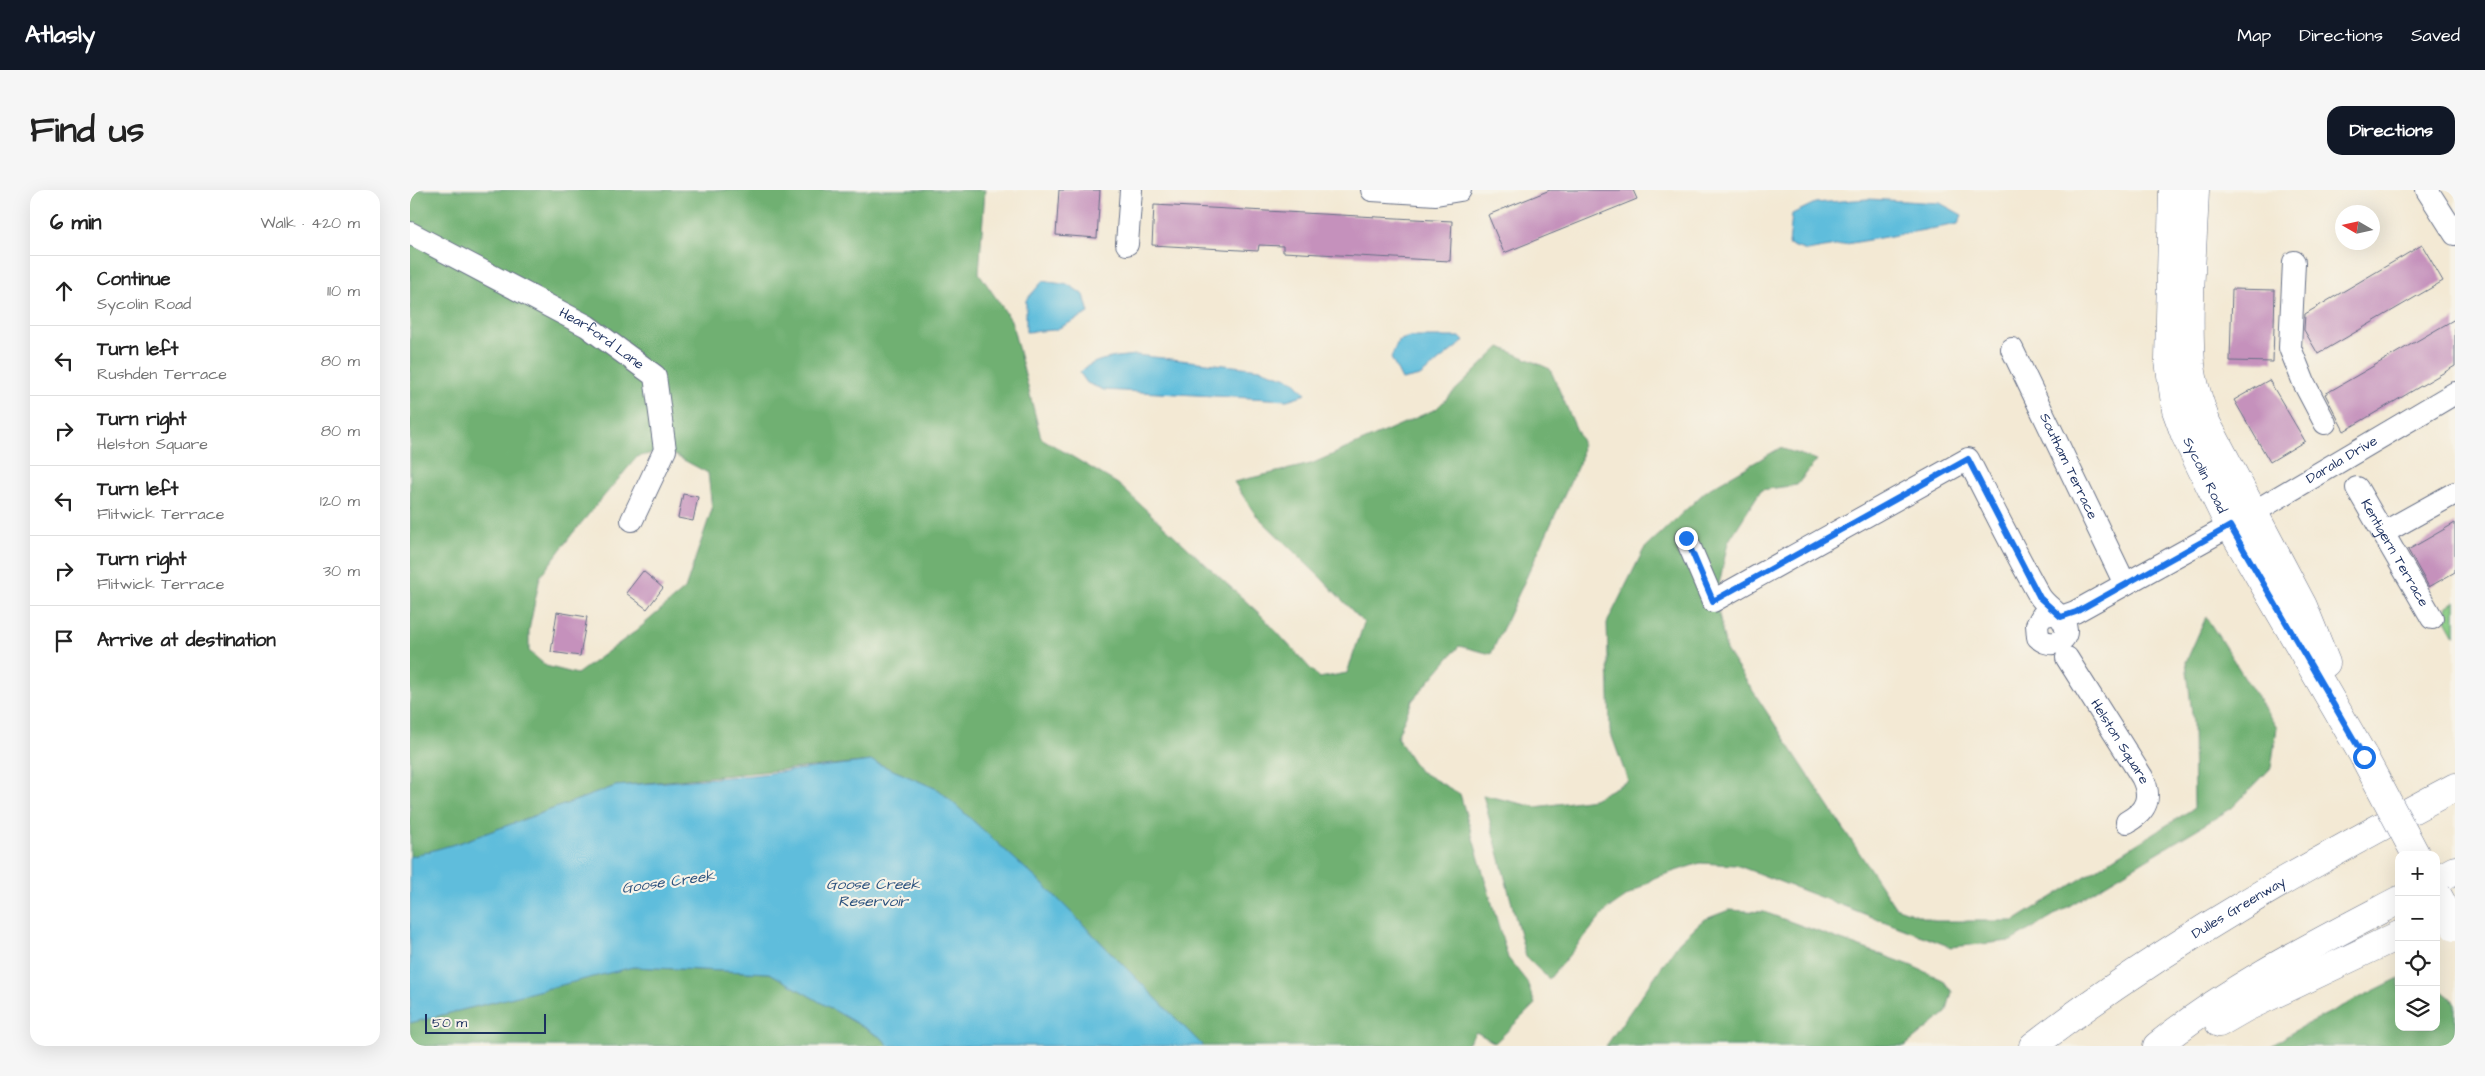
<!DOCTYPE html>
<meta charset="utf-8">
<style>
:root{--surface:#fff;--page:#f6f6f6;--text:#222;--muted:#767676;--line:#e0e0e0;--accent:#111827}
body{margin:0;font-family:"Architects Daughter",sans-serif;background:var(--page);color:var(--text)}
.controls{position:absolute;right:15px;bottom:15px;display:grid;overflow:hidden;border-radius:10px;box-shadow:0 5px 20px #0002}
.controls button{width:45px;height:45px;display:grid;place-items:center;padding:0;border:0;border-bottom:1px solid var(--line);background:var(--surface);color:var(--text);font:25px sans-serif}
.compass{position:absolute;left:1925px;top:15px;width:45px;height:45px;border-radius:50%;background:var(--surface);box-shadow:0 5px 20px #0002;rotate:279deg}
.scale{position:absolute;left:15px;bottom:12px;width:121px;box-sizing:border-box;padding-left:5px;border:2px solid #1b2f5e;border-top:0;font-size:14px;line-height:18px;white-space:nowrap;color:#1b2f5e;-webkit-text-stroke:4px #f7f3e8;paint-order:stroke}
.stop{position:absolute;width:15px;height:15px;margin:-11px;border:4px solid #1a73e8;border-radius:50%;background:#fff}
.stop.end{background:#1a73e8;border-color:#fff;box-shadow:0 1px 5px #0008}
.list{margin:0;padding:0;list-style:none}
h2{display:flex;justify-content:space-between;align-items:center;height:65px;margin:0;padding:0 20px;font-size:21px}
h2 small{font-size:16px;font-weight:400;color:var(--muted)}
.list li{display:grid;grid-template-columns:32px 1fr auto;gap:15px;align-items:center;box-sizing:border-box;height:70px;padding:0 20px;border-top:1px solid var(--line)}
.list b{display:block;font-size:19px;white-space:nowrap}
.list p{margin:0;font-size:16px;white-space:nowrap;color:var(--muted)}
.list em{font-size:16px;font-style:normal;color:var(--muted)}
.icon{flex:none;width:28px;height:28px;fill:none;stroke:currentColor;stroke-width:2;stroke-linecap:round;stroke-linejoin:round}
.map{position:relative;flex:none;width:2045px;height:856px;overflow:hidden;border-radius:15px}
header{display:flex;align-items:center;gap:30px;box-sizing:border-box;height:70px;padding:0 25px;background:var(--accent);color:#fff}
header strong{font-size:24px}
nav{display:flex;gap:28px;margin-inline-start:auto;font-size:18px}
.intro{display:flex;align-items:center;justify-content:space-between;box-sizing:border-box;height:120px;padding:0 30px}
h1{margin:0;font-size:35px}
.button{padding:12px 22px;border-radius:15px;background:var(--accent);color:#fff;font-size:18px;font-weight:700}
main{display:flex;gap:30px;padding:0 30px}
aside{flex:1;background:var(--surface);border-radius:15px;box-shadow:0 5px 20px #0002}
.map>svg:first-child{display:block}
.green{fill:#8acc84;stroke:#527e71}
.forest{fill:#6fb072;stroke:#457068;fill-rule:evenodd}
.water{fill:#5ebddc;stroke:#3c769d}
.building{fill:#c591bc}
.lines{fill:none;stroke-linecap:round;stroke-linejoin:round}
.minor-casing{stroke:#677087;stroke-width:24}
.major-casing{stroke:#677087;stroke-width:29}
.highway-casing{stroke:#677087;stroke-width:29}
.minor{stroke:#fff;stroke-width:22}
.major{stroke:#fff;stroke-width:28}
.highway{stroke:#fff;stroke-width:28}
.major-bridge-casing{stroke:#677087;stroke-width:29;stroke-linecap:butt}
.major-bridge{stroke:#fff;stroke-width:28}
.route{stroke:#1a73e8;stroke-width:6}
.labels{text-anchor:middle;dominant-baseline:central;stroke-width:4.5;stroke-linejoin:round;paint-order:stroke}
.street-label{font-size:14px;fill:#1b2f5e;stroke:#f7f3e8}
.water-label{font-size:15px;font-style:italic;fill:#2c527e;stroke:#f7f3e8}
</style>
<header>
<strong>Atlasly</strong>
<nav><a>Map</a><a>Directions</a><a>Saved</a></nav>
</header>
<div class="intro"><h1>Find us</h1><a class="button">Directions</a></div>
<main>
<aside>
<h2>6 min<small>Walk · 420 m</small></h2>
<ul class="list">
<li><svg class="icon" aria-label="ahead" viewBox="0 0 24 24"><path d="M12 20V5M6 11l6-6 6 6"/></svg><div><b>Continue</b><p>Sycolin Road</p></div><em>110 m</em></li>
<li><svg class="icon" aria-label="left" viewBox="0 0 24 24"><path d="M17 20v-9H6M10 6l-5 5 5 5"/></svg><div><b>Turn left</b><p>Rushden Terrace</p></div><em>80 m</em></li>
<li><svg class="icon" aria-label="right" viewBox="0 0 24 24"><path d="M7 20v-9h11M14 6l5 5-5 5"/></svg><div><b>Turn right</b><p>Helston Square</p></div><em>80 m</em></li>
<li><svg class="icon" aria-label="left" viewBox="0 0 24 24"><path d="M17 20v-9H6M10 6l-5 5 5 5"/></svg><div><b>Turn left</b><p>Flitwick Terrace</p></div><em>120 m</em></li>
<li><svg class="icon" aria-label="right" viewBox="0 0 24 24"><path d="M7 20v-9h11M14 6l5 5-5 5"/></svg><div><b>Turn right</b><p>Flitwick Terrace</p></div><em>30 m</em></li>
<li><svg class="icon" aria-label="arrive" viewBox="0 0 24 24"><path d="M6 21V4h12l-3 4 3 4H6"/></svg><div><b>Arrive at destination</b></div></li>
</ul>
</aside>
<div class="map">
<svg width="2045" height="856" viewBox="0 0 2045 856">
<rect width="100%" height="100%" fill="#f7f3e8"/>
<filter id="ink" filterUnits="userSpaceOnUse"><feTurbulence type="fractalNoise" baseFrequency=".02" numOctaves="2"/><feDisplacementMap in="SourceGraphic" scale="10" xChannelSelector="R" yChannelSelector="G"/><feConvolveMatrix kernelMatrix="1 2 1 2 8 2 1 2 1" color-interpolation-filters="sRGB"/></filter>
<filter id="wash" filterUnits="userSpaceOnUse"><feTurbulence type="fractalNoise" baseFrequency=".0096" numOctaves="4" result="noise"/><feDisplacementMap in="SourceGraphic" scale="20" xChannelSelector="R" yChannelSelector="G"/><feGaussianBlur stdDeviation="1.12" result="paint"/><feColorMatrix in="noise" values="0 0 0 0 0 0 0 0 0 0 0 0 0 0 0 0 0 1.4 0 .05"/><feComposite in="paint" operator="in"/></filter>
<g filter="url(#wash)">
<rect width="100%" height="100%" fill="#f3e9d4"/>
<path class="green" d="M 2045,411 L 2045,446 L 2034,426 L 2037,416 Z"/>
<path class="forest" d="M 0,0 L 575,0 L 569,83 L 601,130 L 631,248 L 708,294 L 852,426 L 909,488 L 937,483 L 954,433 L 911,388 L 845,324 L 824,292 L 901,274 L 1026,219 L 1090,157 L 1140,179 L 1172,252 L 1171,269 L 1081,464 L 1049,456 L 1002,511 L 987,547 L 1008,580 L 1050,604 L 1098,768 L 1117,792 L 1125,814 L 1085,853 L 1066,842 L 1056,856 L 793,856 L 640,701 L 529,600 L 462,571 L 206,596 L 52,652 L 0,667 ZM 255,260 L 298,283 L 302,319 L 275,399 L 226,441 L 167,484 L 136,476 L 119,461 L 119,440 L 130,387 L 162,344 L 227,267 Z
M 1370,258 L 1407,270 L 1387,295 L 1351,300 L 1318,352 L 1306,409 L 1316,460 L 1485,717 L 1525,731 L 1604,731 L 1784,618 L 1783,533 L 1776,472 L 1796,427 L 1867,538 L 1861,578 L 1822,618 L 1601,751 L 1541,757 L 1326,675 L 1290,673 L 1244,688 L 1197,720 L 1139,789 L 1116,767 L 1073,605 L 1126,617 L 1183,609 L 1218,591 L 1200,541 L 1197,433 L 1234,359 L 1297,300 Z
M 1319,720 L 1354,722 L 1500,775 L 1533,790 L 1542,802 L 1536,823 L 1495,856 L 1196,856 L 1269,752 L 1293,730 Z
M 222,777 L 360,783 L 472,848 L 479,856 L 0,856 L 0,833 Z
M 1989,788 L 1989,837 L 2026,837 L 2026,796 L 2042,809 L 2045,815 L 2045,856 L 1861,856 L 1891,837 Z"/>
<path class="water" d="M 1458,9 L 1530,13 L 1552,25 L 1548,34 L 1397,61 L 1379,55 L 1382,24 L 1405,13 Z
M 633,91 L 659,95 L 674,105 L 679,123 L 645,140 L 616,142 L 616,110 Z
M 999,147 L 1050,147 L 1054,151 L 1010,186 L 992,190 L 981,168 L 988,151 Z
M 726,165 L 850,179 L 883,190 L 896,204 L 877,210 L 694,200 L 677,193 L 670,183 C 682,168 707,167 726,165 Z
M 462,571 L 529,600 L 640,701 L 793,856 L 479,856 L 472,848 L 360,783 L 223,777 L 0,833 L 0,667 L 52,652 L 206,596 L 344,585 Z"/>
<g id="blocks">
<path class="building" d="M 649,0 L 690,0 L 687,48 L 646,45 Z
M 1140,0 L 1223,0 L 1227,9 L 1094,63 L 1078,25 Z
M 744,15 L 1042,31 L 1040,71 L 873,62 L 873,56 L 849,55 L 848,61 L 742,55 Z
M 2012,55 L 2033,91 L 1908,164 L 1894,140 L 1895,124 Z
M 1822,99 L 1865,100 L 1863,172 L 1820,171 Z
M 2045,129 L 2045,176 L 1934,241 L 1915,204 Z
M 1859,190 L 1895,251 L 1860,272 L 1824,210 Z
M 273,304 L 288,307 L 283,331 L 268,328 Z
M 2045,333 L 2045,382 L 2019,397 L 1998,360 Z
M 233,381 L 253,398 L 237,419 L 216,403 Z
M 147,422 L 177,427 L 170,466 L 141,462 Z"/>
</g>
</g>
<g filter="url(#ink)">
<use href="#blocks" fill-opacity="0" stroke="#677087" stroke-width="1"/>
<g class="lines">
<g class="minor-casing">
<g id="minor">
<path d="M 962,0 L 1026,4 L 1050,0"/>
<path d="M 2017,0 L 2045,44"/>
<path id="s1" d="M 0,43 L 177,136 L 245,186 L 255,260 L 222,330"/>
<path d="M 717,54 L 721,0"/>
<path d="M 1884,72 L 1880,158 L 1894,193 L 1915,233"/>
<path id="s2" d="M 1602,159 L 1715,394"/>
<path id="s3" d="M 1947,298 L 2022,428"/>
<path d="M 1973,343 L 2045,303"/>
<path d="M 1276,348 L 1303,411 L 1558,269 C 1581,314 1604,360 1629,405 C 1635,416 1649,422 1654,433 C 1663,451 1640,460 1628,447 L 1627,435 L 1632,426 L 1645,423"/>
<path id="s4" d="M 1651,427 L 1665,422 L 1820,336 L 2045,203"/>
<path id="s5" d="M 1657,468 L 1732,587 C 1742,607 1737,621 1717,632"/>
</g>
</g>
<g class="major-casing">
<g id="major">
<path id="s6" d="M 1763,0 L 1759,171 L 1766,220 L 1775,245 L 1816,329 L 1954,567"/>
<path d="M 1785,0 C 1783,57 1777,117 1781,174 C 1783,195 1790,214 1797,234 L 1893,416 L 1916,473"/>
</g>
</g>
<g class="highway-casing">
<g id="highway">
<path d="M 2026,690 L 2045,680"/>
<path d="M 1809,833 L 1835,818 L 1989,745"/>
<path id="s7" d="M 1623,856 C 1756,754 1898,675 2045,597"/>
<path d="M 1747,856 C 1819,797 1907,753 1989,710"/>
</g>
</g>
<use href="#minor" class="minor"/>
<use href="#major" class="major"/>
<use href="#highway" class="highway"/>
<g class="major-bridge-casing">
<path id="major-bridge" d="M 1954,567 L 2006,665
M 2026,702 L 2045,737"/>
</g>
<use href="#major-bridge" class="major-bridge"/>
</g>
</g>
<g class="lines" filter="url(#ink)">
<path class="route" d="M 1276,348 L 1303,411 L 1558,269 L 1630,408 L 1651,427 L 1666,422 L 1820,336 L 1954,567"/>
</g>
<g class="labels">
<g class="street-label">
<text stroke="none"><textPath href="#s1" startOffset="219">Hearford Lane</textPath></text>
<text stroke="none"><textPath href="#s4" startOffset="322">Darala Drive</textPath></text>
<text stroke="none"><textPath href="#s2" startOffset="130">Southam Terrace</textPath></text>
<text stroke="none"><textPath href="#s6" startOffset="292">Sycolin Road</textPath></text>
<text stroke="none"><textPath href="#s3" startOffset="75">Kentigern Terrace</textPath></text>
<text stroke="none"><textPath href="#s5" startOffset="99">Helston Square</textPath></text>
<text stroke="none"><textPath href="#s7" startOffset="248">Dulles Greenway</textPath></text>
</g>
<g class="water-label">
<text transform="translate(258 692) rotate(-8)">Goose Creek</text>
<text x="463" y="694">Goose Creek<tspan x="463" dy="17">Reservoir</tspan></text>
</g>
</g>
</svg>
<div class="controls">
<button>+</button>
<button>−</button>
<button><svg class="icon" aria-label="locate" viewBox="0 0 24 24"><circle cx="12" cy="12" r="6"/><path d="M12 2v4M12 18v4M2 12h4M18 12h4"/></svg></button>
<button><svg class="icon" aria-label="layers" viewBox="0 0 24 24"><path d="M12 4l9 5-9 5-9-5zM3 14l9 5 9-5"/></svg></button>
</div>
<svg class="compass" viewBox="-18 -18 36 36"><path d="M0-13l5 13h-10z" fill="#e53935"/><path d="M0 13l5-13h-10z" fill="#767676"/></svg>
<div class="scale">50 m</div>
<div class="stop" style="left:1954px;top:567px"></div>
<div class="stop end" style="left:1276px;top:348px"></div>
</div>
</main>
